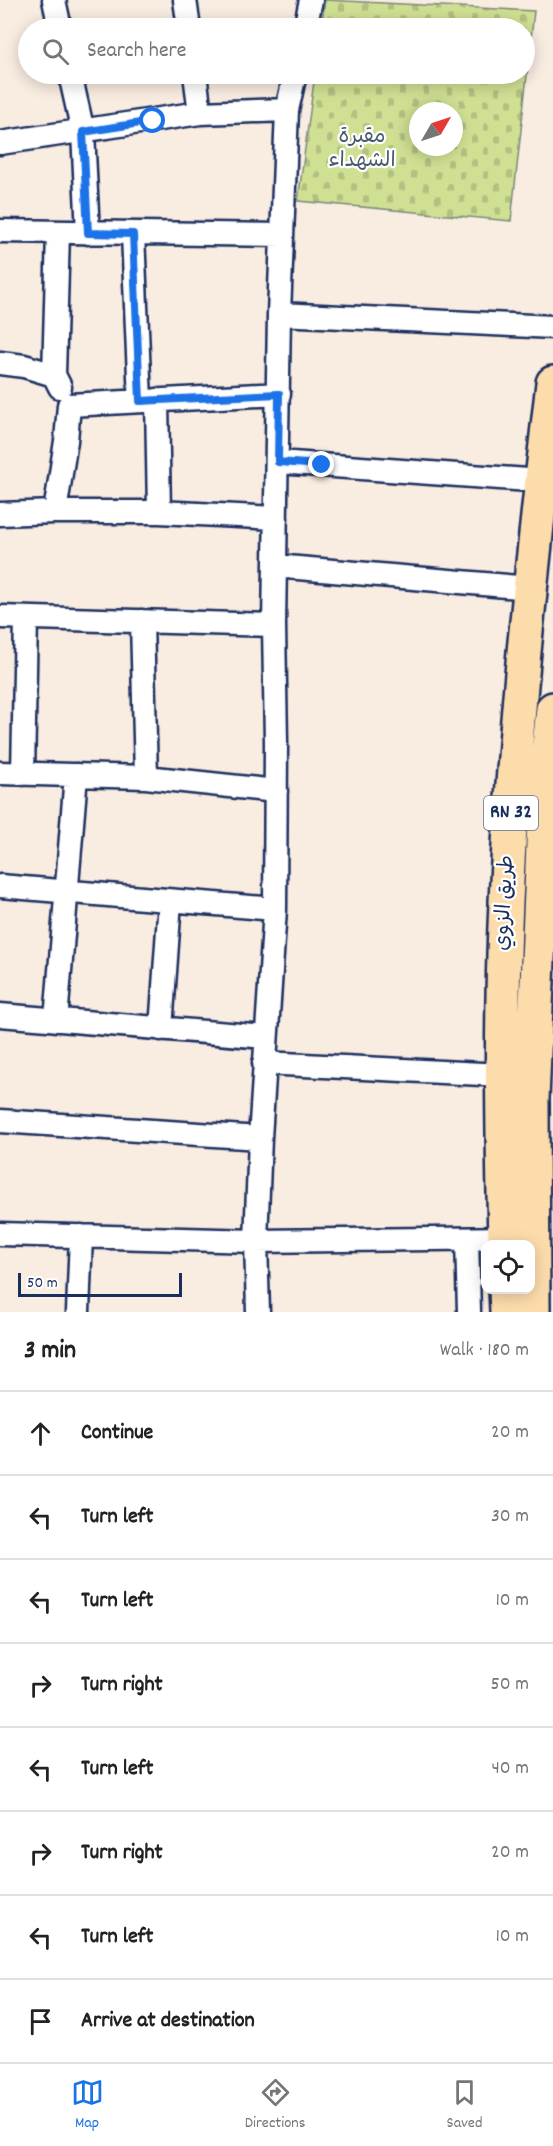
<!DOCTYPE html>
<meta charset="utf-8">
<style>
:root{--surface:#fff;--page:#f2f2f2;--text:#222;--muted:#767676;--line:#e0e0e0;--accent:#1a73e8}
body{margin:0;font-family:Dekko,"Playpen Sans Arabic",sans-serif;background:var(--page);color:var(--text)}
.controls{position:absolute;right:18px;bottom:18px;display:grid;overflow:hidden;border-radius:12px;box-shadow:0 3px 15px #0003}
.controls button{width:54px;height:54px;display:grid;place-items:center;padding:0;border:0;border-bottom:2px solid var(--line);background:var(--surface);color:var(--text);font:30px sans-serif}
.compass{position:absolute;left:409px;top:102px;width:54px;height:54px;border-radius:50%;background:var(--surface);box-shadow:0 3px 15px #0003;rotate:51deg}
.scale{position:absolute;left:18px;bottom:15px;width:164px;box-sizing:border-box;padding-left:6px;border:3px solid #1b2f5e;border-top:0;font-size:16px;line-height:21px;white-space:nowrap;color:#1b2f5e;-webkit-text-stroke:4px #fff;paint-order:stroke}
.stop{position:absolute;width:18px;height:18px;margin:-14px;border:4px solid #1a73e8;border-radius:50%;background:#fff}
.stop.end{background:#1a73e8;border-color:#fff;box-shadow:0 2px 6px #0008}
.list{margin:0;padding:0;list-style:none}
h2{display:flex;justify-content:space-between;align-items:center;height:78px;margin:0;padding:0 24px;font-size:26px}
h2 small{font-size:20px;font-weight:400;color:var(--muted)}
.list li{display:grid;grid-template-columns:39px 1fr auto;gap:18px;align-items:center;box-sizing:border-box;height:84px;padding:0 24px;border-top:2px solid var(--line)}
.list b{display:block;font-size:22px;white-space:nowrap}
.list em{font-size:20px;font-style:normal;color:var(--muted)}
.icon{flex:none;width:33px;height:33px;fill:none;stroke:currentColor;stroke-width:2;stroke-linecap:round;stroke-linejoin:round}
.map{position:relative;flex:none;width:553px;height:1312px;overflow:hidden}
.search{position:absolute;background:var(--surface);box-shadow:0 3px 15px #0003;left:18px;right:18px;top:18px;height:66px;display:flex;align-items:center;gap:15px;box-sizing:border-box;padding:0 21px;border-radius:33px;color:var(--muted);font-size:22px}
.sheet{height:750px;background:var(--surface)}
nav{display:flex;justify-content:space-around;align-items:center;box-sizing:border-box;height:84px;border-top:2px solid var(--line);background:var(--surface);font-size:16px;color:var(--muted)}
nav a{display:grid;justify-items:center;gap:3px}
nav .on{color:var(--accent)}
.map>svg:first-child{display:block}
.cemetery{fill:url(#cemetery-stones);stroke:#768878;stroke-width:1.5;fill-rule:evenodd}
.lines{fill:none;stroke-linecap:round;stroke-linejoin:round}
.minor-casing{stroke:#1b2f5e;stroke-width:27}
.primary-casing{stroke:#1b2f5e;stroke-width:38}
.minor{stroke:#fff;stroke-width:22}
.primary{stroke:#fddcac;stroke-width:33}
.route{stroke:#1a73e8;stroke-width:8}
.labels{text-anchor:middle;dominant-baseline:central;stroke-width:4.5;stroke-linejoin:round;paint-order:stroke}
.shield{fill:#fff;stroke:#5f6d8e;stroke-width:1.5}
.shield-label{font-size:20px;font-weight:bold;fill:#1b2f5e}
.park-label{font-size:21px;fill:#485b6b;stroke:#fff}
.street-label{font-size:21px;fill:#1b2f5e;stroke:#fff}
</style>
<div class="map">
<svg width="553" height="1312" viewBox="0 0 553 1312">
<defs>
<pattern id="cemetery-stones" width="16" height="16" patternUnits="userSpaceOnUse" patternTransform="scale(1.5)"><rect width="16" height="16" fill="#d0e093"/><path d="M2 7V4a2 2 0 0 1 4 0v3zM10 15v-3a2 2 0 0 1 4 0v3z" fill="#b2c081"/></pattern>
</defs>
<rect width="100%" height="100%" fill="#f9ece1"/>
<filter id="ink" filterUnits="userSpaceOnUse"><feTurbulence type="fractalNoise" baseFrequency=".0167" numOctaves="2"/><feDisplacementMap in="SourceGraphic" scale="12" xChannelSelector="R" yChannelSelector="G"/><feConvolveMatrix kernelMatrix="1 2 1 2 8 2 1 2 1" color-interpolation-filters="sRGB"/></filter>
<g filter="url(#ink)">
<path class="cemetery" d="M 325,0 L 534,11 L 511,221 L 298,201 L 315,74 L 524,74 L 524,28 L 321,28 ZM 418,111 L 454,111 L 454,147 L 418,147 Z"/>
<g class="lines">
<g class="minor-casing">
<path id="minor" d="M 54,0 L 60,28
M 185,0 L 189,28
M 305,28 L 311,0
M 70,74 L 83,132 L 88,233
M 195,74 L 200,113
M 0,143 L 200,113 L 287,110
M 0,231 L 282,235
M 133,234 L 140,401
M 279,314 L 553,327
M 0,363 L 24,366 L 54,375 L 60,387
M 54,375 L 58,233
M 157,400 L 159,512
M 278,462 L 542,481
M 55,512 L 159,512 L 276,518
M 0,514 L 55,512 L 66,441 L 69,405 L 279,394
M 275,566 L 530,588
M 0,617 L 274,625
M 142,621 L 146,777
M 0,773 L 146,777 L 276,791
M 23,774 L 26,618
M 0,886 L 275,909
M 0,1015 L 265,1037
M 56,1020 L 76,775
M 161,1029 L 170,901
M 264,1063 L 502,1075
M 0,1121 L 260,1138
M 0,1234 L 256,1241 L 518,1238
M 467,1239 L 469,1312
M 78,1312 L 81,1236
M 258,1312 L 256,1241 L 260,1138 L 275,909 L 276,743 L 274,625 L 279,314 L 287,110 L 295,74"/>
</g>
<g class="primary-casing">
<path id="primary" d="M 505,1244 C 503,1148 501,1051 504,954 C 510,763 531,573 553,383
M 506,1290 L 507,1312
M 533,1312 L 532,1099 L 546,775 L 553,709"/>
</g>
<use href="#minor" class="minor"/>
<use href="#primary" class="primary"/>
</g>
</g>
<g class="lines" filter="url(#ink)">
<path class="route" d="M 153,121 L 83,132 L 88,233 L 133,234 L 140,401 L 279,394 L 278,462 L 322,465"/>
</g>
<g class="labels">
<rect class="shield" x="484" y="796" width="54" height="34" rx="4.5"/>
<g class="shield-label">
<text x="511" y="813">RN 32</text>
</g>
<g class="park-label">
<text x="362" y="138">مقبرة<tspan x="362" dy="24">الشهداء</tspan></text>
</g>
<g class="street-label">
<text transform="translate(506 903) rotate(-87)">طريق الزوي</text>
</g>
</g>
</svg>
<div class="controls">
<button><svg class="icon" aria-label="locate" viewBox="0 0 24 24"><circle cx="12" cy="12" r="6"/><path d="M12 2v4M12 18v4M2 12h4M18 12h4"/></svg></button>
</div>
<svg class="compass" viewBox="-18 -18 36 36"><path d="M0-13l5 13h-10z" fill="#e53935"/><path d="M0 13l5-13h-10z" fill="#767676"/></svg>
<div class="scale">50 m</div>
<div class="stop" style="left:153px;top:121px"></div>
<div class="stop end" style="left:322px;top:465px"></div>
<div class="search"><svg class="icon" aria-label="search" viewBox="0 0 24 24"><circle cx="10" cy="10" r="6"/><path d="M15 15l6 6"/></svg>Search here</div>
</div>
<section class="sheet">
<h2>3 min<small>Walk · 180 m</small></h2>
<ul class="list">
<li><svg class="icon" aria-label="ahead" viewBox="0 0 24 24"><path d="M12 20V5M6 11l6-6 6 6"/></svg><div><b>Continue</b></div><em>20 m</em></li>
<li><svg class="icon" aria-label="left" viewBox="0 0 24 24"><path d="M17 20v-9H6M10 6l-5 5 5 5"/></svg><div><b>Turn left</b></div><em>30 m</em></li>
<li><svg class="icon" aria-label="left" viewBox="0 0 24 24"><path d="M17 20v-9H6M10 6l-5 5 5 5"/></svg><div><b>Turn left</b></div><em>10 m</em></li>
<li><svg class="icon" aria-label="right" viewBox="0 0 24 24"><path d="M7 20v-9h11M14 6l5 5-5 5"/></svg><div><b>Turn right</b></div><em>50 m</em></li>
<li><svg class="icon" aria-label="left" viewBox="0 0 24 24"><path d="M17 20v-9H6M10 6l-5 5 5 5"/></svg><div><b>Turn left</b></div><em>40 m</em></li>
<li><svg class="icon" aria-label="right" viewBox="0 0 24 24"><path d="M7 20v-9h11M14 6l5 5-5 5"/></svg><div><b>Turn right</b></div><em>20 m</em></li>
<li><svg class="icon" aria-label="left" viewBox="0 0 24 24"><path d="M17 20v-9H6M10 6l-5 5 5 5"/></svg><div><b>Turn left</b></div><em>10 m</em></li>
<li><svg class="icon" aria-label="arrive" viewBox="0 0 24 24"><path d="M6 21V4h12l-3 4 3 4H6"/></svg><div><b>Arrive at destination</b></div></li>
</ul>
</section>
<nav>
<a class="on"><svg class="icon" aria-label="map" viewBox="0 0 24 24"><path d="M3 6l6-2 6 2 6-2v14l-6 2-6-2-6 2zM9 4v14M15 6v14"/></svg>Map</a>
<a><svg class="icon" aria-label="directions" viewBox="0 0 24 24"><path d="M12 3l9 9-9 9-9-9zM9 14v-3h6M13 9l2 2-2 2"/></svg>Directions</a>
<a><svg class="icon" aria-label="saved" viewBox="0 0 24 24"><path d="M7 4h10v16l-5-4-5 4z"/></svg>Saved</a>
</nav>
